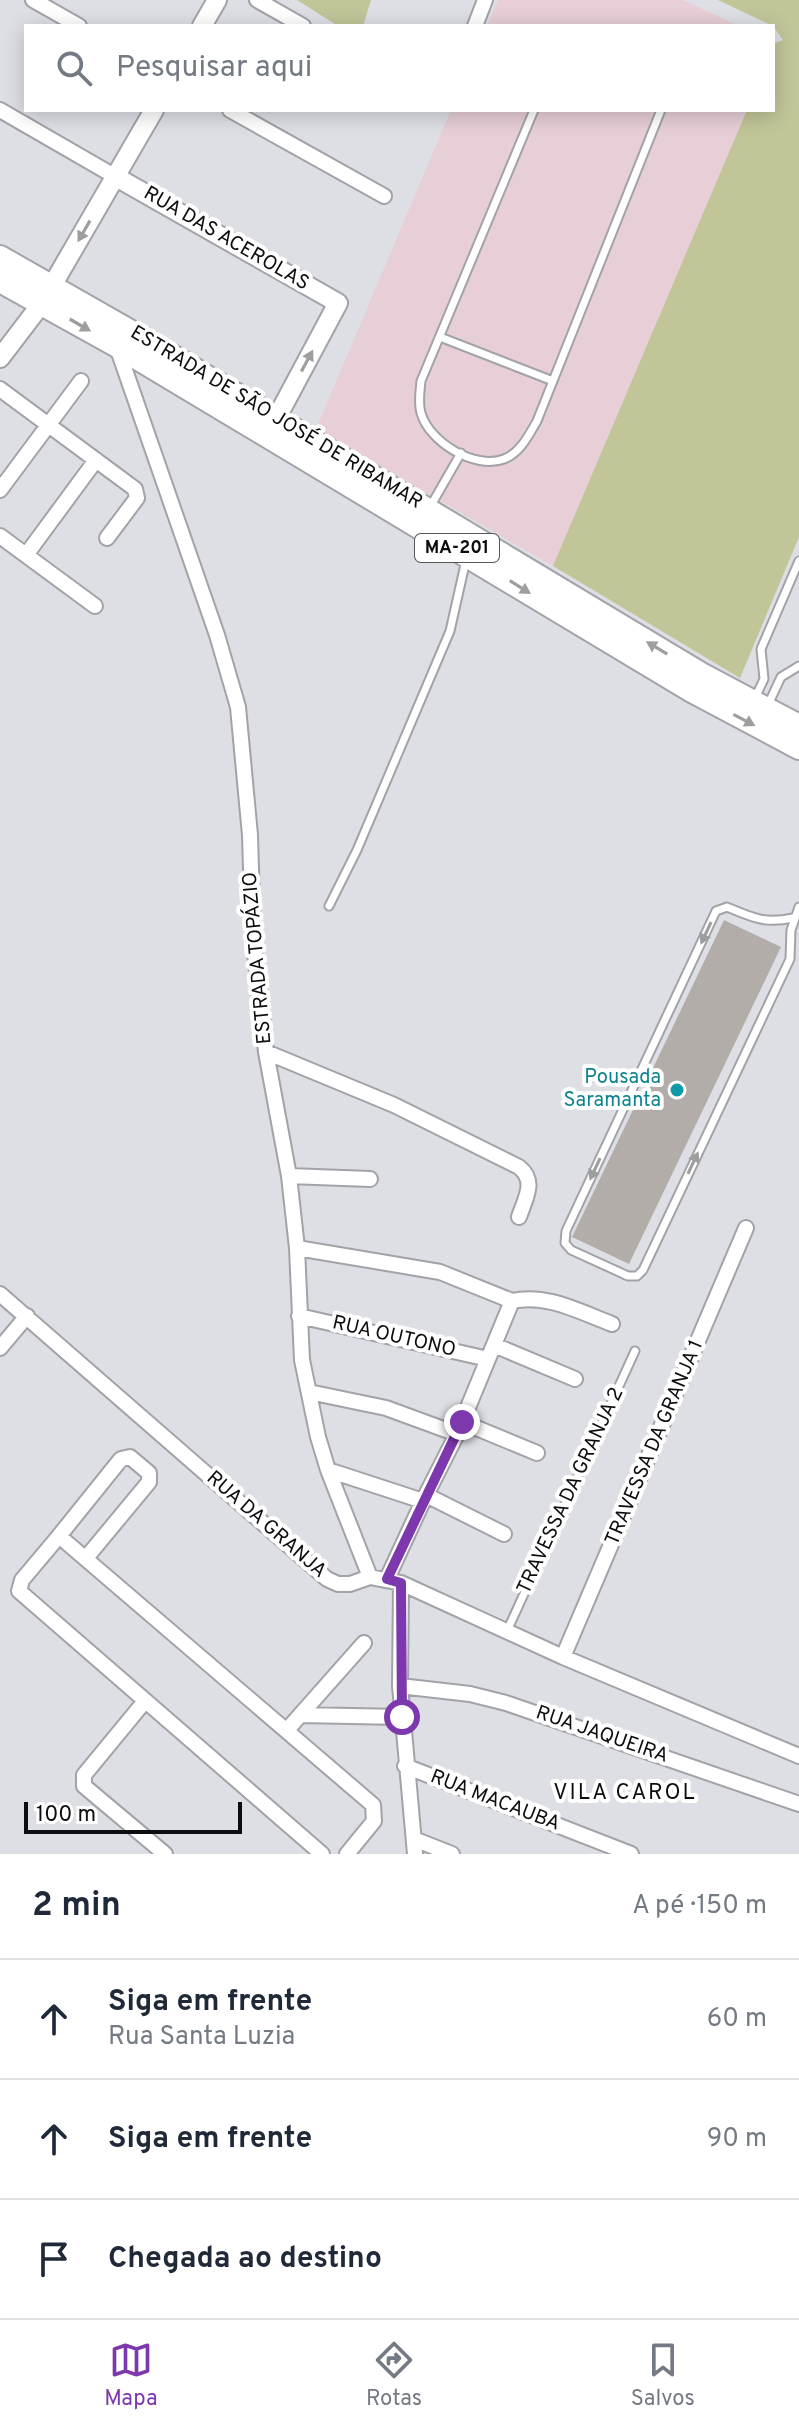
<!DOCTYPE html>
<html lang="pt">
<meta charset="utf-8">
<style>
:root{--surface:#fff;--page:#f2f2f3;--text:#1f2937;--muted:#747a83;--line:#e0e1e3;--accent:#7c38ac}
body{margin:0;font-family:Overpass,sans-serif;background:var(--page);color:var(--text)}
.scale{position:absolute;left:24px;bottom:20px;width:218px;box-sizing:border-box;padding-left:8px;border:4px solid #0c0d0f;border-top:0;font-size:22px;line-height:28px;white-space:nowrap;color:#0c0d0f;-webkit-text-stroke:6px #fff;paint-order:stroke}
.stop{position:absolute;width:24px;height:24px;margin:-18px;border:6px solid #7c38ac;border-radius:50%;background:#fff}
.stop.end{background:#7c38ac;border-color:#fff;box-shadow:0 2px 8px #0008}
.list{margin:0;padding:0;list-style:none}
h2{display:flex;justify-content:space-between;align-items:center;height:104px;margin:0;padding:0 32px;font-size:34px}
h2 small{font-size:26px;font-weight:400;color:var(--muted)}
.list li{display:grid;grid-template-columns:52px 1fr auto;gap:24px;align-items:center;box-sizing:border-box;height:120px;padding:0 32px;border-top:2px solid var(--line)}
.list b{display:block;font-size:30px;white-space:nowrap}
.list p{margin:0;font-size:26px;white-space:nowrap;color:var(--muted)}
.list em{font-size:26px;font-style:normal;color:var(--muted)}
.icon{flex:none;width:44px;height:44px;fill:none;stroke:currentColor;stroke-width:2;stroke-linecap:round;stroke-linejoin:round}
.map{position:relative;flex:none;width:799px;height:1854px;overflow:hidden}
.search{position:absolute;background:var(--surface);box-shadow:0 4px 20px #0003;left:24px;right:24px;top:24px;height:88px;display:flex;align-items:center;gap:20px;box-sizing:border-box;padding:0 28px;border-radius:0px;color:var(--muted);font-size:30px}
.sheet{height:464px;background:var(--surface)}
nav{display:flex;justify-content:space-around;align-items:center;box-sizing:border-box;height:112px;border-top:2px solid var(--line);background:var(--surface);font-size:22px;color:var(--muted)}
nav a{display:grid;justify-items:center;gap:4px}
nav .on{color:var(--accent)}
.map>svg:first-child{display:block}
.industrial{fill:#e7ced7}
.green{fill:#c2c598}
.building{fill:#b3ada9}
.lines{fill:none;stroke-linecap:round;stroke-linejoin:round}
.service-casing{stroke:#a2a3a9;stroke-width:11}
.minor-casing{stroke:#a2a3a9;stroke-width:18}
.tertiary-casing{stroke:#a2a3a9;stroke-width:22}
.primary-casing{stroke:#a2a3a9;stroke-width:26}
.service{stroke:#fff;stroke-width:7}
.minor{stroke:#fff;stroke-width:14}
.tertiary{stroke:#fff;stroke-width:18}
.primary{stroke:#fff;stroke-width:22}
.oneway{fill:#9e9e9f}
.route{stroke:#7c38ac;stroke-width:10}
.culture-dot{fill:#0f9aa8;stroke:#fff;stroke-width:3}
.labels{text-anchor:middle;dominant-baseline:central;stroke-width:8;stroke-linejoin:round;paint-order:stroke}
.shield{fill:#fff;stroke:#555657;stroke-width:2}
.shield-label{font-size:18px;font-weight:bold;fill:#0c0d0f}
.street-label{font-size:20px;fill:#0c0d0f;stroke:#fff}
.culture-label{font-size:20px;fill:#0d838f;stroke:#fff;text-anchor:end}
.neighbourhood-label{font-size:22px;letter-spacing:2px;fill:#0c0d0f;stroke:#fff}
</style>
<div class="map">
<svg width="799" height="1854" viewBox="0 0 799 1854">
<rect width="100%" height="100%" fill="#dddfe5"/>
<path class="industrial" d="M 498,0 L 683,0 L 739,26 L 487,26 Z
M 451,110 L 747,110 L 553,566 L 316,429 Z"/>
<path class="green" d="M 297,0 L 371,0 L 363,26 L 338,26 Z
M 718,0 L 799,0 L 799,537 L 740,678 L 553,566 L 747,110 L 773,110 L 773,48 L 775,43 L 783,40 L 773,26 Z"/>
<path class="building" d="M 724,920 L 781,947 L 629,1264 L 572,1237 Z"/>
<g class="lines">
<g class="service-casing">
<path id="service" d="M 534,110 L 421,381 C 420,391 418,403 421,413 C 429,442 475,470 504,459 C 520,453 529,435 537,421 L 661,110
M 440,337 L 553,381
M 430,507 L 461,453
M 754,700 L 764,679 L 761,649 L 799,561
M 767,707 L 781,677 L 799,666
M 329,906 L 357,850 L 450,631 L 466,560
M 793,918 C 765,924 753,918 727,907 L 716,911 L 566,1231 L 565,1243 L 571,1250 L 628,1276 L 637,1276 L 643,1270 L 790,959 L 791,930 L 799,907
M 507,1631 L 635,1351"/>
</g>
<g class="minor-casing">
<path id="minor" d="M 33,0 L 79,26
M 257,0 L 303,26
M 475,26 L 485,0
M 0,110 L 116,177
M 230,110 L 384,196
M 117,347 L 217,635 L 238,707 L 250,835 L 253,936 L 266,1052 L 289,1176 L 297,1248 L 302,1360 L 318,1437 L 328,1470 L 370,1577
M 0,389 L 135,489 L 137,498 L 107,538
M 0,490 L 81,381
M 0,536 L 95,606
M 26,555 L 96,460
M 266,1052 L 394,1105 L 519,1167 C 537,1181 525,1199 519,1217
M 289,1176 L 370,1179
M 297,1248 L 440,1272 L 512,1301
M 0,1294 L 327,1579 L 338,1584 L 350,1584 L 370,1577 L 401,1583 L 563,1657 L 799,1756
M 512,1301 C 546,1293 580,1312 612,1324
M 299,1316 L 488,1359
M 494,1345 L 575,1379
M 0,1348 L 27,1316
M 309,1392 L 386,1408 L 457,1434
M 462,1422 L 537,1453
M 328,1470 L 423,1501
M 426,1495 L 504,1534
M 59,1536 L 121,1459 L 130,1457 L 149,1473 L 149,1482 L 86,1558
M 387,1579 L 423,1501 L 457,1434 L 512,1301
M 401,1583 L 400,1686 L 415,1854
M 563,1657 L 746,1228
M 400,1686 L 470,1694 L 506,1703 L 799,1804
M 145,1701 L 84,1775 L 84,1786 L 165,1854
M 300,1715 L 402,1717
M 287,1730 L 364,1643
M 405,1766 L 631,1854
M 414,1839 L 452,1854
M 322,1854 L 19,1591 L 22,1580 L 59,1536 L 373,1805 L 374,1821 L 347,1854"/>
</g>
<g class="tertiary-casing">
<path id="tertiary" d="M 202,26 L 217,0
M 116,177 L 338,303 L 276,419
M 0,358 L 42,303 L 154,110"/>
</g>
<g class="primary-casing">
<path id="primary" d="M 0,257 L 142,338 L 701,674 L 799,726
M 0,281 L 117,346 L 692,691 L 799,748"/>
</g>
<use href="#service" class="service"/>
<use href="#minor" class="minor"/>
<use href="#tertiary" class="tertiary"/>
<use href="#primary" class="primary"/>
</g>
<defs><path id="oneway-solid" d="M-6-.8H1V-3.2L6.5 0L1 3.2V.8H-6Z" transform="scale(2)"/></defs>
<g class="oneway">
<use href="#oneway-solid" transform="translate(84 231) rotate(120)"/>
<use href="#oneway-solid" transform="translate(80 325) rotate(30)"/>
<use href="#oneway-solid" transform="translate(307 361) rotate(-62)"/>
<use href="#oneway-solid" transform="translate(520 587) rotate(32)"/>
<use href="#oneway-solid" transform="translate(657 648) rotate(-149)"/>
<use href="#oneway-solid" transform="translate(744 720) rotate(28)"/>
<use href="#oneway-solid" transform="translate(706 933) rotate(115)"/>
<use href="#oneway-solid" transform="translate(693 1163) rotate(-65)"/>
<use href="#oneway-solid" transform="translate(595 1169) rotate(115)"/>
</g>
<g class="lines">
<path class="route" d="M 402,1717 L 401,1583 L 387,1579 L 462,1422"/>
</g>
<circle class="culture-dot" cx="677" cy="1090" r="8"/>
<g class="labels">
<rect class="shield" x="415" y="534" width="84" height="28" rx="6"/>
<g class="shield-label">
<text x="457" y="548">MA-201</text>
</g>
<g class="street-label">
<text transform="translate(226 239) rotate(30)">RUA DAS ACEROLAS</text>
<text transform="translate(276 418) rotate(31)">ESTRADA DE SÃO JOSÉ DE RIBAMAR</text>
<text transform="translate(258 958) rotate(-95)">ESTRADA TOPÁZIO</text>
<text transform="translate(394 1337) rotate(13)">RUA OUTONO</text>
<text transform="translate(655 1443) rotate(-67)">TRAVESSA DA GRANJA 1</text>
<text transform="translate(571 1491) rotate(-65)">TRAVESSA DA GRANJA 2</text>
<text transform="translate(266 1525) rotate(41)">RUA DA GRANJA</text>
<text transform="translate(602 1735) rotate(19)">RUA JAQUEIRA</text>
<text transform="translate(495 1801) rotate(21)">RUA MACAUBA</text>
</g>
<g class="culture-label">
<text x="661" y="1078">Pousada<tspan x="661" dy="23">Saramanta</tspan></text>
</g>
<g class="neighbourhood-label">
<text x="625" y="1793">VILA CAROL</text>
</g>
</g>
</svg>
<div class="scale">100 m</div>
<div class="stop" style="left:402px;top:1717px"></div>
<div class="stop end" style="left:462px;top:1422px"></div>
<div class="search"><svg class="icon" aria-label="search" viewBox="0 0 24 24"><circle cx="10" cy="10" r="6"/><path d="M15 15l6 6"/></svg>Pesquisar aqui</div>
</div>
<section class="sheet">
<h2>2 min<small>A pé · 150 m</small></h2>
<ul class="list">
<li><svg class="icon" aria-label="ahead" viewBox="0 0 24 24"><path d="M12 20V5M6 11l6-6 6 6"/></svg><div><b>Siga em frente</b><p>Rua Santa Luzia</p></div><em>60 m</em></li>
<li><svg class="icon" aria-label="ahead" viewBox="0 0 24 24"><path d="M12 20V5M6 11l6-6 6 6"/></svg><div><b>Siga em frente</b></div><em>90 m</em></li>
<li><svg class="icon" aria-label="arrive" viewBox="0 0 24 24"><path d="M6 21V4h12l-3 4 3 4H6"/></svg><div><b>Chegada ao destino</b></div></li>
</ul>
</section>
<nav>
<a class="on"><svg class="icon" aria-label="map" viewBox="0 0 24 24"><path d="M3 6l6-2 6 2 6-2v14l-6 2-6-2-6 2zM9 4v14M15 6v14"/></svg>Mapa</a>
<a><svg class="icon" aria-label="directions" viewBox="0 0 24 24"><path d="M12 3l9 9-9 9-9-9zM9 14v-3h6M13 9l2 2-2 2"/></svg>Rotas</a>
<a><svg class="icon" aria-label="saved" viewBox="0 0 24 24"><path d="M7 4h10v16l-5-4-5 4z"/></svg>Salvos</a>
</nav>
